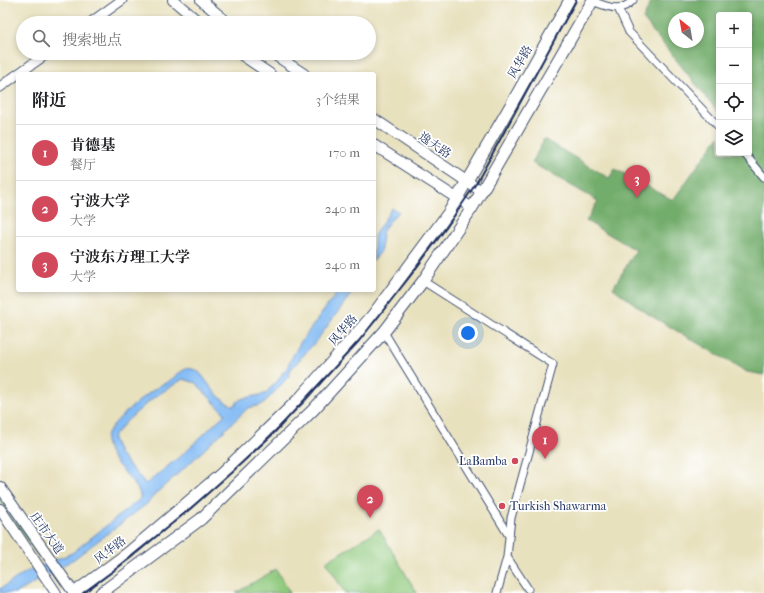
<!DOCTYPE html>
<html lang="zh">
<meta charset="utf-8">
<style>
:root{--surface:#fff;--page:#f2f2f2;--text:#202124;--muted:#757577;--line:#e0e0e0;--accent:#d1495b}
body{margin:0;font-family:"IM FELL French Canon","Noto Serif SC",serif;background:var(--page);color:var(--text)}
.controls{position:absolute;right:12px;top:12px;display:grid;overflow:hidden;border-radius:4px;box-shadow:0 2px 6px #0003}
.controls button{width:36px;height:36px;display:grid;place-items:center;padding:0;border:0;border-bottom:1px solid var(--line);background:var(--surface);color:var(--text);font:20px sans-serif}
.compass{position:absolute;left:668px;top:12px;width:36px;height:36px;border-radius:50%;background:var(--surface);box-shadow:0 2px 6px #0003;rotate:329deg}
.you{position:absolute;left:468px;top:333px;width:14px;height:14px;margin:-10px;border:3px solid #fff;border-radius:50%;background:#1a73e8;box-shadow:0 0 0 6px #1a73e833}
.badge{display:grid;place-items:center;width:26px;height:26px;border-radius:50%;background:var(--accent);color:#fff;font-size:13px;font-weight:700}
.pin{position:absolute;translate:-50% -33px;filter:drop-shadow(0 1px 2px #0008)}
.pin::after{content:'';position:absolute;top:21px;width:14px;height:12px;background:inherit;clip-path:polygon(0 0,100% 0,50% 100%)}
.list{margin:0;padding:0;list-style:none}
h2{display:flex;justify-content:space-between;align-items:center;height:52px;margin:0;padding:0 16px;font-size:17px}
h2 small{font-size:13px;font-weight:400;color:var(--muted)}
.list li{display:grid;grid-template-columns:26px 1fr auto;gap:12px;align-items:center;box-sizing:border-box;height:56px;padding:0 16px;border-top:1px solid var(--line)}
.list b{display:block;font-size:15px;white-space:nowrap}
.list p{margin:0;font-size:13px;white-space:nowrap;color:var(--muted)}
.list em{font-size:13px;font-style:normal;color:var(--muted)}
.icon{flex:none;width:22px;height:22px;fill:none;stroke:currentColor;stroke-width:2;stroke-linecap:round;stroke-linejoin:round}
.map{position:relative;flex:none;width:764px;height:593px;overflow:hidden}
.search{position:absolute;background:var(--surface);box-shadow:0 2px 6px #0003;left:16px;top:16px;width:360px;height:44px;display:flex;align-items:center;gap:10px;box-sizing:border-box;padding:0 14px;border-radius:22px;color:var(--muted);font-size:15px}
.panel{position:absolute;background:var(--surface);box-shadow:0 2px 6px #0003;left:16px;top:72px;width:360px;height:220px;border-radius:4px}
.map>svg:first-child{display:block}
.green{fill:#8fc97d;stroke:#557c6e}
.forest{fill:#73ad6c;stroke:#476e65;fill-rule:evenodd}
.water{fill:#84bcf4;stroke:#5076a9;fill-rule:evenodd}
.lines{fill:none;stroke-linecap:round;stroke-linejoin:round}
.minor-casing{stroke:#3a4a6c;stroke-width:9}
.tertiary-casing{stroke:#3a4a6c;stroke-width:11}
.secondary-casing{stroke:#3a4a6c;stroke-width:12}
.primary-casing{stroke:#3a4a6c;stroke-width:13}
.minor{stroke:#fff;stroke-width:7}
.tertiary{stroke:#fff;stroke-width:9}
.secondary{stroke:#fff;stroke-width:10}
.primary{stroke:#fff;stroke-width:11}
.rail{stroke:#1b2f5e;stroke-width:2}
.poi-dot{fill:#d1495b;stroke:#fff;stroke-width:1.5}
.labels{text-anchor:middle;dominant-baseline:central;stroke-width:3.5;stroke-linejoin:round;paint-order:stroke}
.street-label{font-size:12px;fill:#1b2f5e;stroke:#fff}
.poi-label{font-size:12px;fill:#1b2f5e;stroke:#fff;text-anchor:end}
</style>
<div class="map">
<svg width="764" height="593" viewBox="0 0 764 593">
<rect width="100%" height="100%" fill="#fff"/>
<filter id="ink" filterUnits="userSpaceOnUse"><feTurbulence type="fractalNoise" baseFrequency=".025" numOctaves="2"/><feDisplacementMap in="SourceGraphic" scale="8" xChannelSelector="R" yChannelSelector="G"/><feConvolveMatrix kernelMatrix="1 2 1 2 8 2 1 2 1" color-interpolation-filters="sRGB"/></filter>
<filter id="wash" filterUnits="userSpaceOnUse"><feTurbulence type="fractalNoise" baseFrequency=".012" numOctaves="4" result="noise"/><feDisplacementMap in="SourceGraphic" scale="16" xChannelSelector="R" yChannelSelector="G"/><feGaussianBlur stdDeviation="0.9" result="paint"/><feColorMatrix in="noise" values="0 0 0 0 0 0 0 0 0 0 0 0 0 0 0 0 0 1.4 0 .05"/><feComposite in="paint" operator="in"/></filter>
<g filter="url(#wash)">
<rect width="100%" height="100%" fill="#e8e1be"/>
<path class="green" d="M 0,496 L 40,554 L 38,556 L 0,501 Z
M 379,529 L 417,593 L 345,593 L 326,562 Z
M 276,569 L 290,593 L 236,593 Z"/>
<path class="forest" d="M 652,0 L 764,0 L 764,375 L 747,372 L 648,314 L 613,288 L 636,250 L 586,221 L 598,201 L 532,163 L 544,139 L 609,178 L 615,169 L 673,200 L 719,136 L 719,153 L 749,153 L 749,15 L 719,15 L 719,113 L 643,19 ZM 674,18 L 698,18 L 698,42 L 674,42 Z"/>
<path class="water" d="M 392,208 L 399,212 L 393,217 L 385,227 L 382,233 L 381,249 L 374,261 L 374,236 Z
M 339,290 L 354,290 L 317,340 L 291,369 L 289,376 L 269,398 L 261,405 L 248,408 L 190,463 L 155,494 L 148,503 L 74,559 L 17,593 L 0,593 L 0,589 L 26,572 L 72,553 L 140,499 C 141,492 136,487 132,481 C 123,470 111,460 107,446 C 107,444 105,440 106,437 C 108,424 149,392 161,385 C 163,384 166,383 169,381 C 180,374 186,362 200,373 C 210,385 217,399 233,406 L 241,399 L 265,394 L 279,379 L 283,372 L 285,372 L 290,361 L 300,343 ZM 183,379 L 196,383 L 225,414 L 184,453 L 146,484 L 120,455 L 113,439 L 114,435 L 129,419 L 153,398 Z"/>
</g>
<g filter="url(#ink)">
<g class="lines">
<g class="minor-casing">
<path id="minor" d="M 592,1 C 606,6 621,14 633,0
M 618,8 L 629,32 L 719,127
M 744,153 L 764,177
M 423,281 L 553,364 L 511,518 L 507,557
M 384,332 L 509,536
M 497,593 L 507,557 L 528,589"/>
</g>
<g class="tertiary-casing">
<path id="tertiary" d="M 90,23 L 122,0
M 18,74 L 48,53
M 0,87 L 18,74"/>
</g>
<g class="secondary-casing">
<path id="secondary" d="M 173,0 L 200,23
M 201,0 L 228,23
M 239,53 L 270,74
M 272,53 L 304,74
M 374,119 L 481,191
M 374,145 L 472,208
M 0,487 L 74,593
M 0,509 L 56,593"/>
</g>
<g class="primary-casing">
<path id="primary" d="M 74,593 L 128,553 L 221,474 L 301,397 L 372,316 L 449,212 L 516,96 L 570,0
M 101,593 L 201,519 L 313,410 L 384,332 L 423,281 L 472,208 L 593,0"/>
</g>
<use href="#minor" class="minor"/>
<use href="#tertiary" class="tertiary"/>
<use href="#secondary" class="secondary"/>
<use href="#primary" class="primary"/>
<path class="rail" d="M 83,593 L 117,568 L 190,509 L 233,471 L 273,434 L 359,341 L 411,275 L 446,228 L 477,182 L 576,0"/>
</g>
</g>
<g class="poi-dot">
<circle cx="515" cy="461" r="4"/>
<circle cx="502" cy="506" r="4"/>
</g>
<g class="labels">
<g class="street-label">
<text transform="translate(520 62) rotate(-60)">风华路</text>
<text transform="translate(435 145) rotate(34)">逸夫路</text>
<text transform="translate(343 330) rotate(-49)">风华路</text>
<text transform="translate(47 533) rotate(55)">庄市大道</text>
<text transform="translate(110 550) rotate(-38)">风华路</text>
</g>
<g class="poi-label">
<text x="507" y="461">LaBamba</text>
<text x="510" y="506" text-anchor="start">Turkish Shawarma</text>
</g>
</g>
</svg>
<div class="controls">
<button>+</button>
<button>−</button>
<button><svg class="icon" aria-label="locate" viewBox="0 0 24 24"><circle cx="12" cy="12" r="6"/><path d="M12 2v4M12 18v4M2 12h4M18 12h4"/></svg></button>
<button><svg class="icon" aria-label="layers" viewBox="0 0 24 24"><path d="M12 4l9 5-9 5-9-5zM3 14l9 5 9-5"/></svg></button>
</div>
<svg class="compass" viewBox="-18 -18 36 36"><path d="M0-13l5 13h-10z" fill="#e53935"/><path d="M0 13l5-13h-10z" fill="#757577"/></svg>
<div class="you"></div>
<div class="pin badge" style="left:545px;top:459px">1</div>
<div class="pin badge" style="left:370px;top:518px">2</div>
<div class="pin badge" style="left:637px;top:198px">3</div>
<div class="search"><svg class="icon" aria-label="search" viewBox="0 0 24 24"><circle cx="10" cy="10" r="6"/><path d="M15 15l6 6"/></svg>搜索地点</div>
<section class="panel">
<h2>附近<small>3个结果</small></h2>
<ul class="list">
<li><span class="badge">1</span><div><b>肯德基</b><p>餐厅</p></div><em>170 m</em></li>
<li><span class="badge">2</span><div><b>宁波大学</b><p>大学</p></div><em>240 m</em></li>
<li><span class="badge">3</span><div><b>宁波东方理工大学</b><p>大学</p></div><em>240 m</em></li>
</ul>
</section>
</div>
